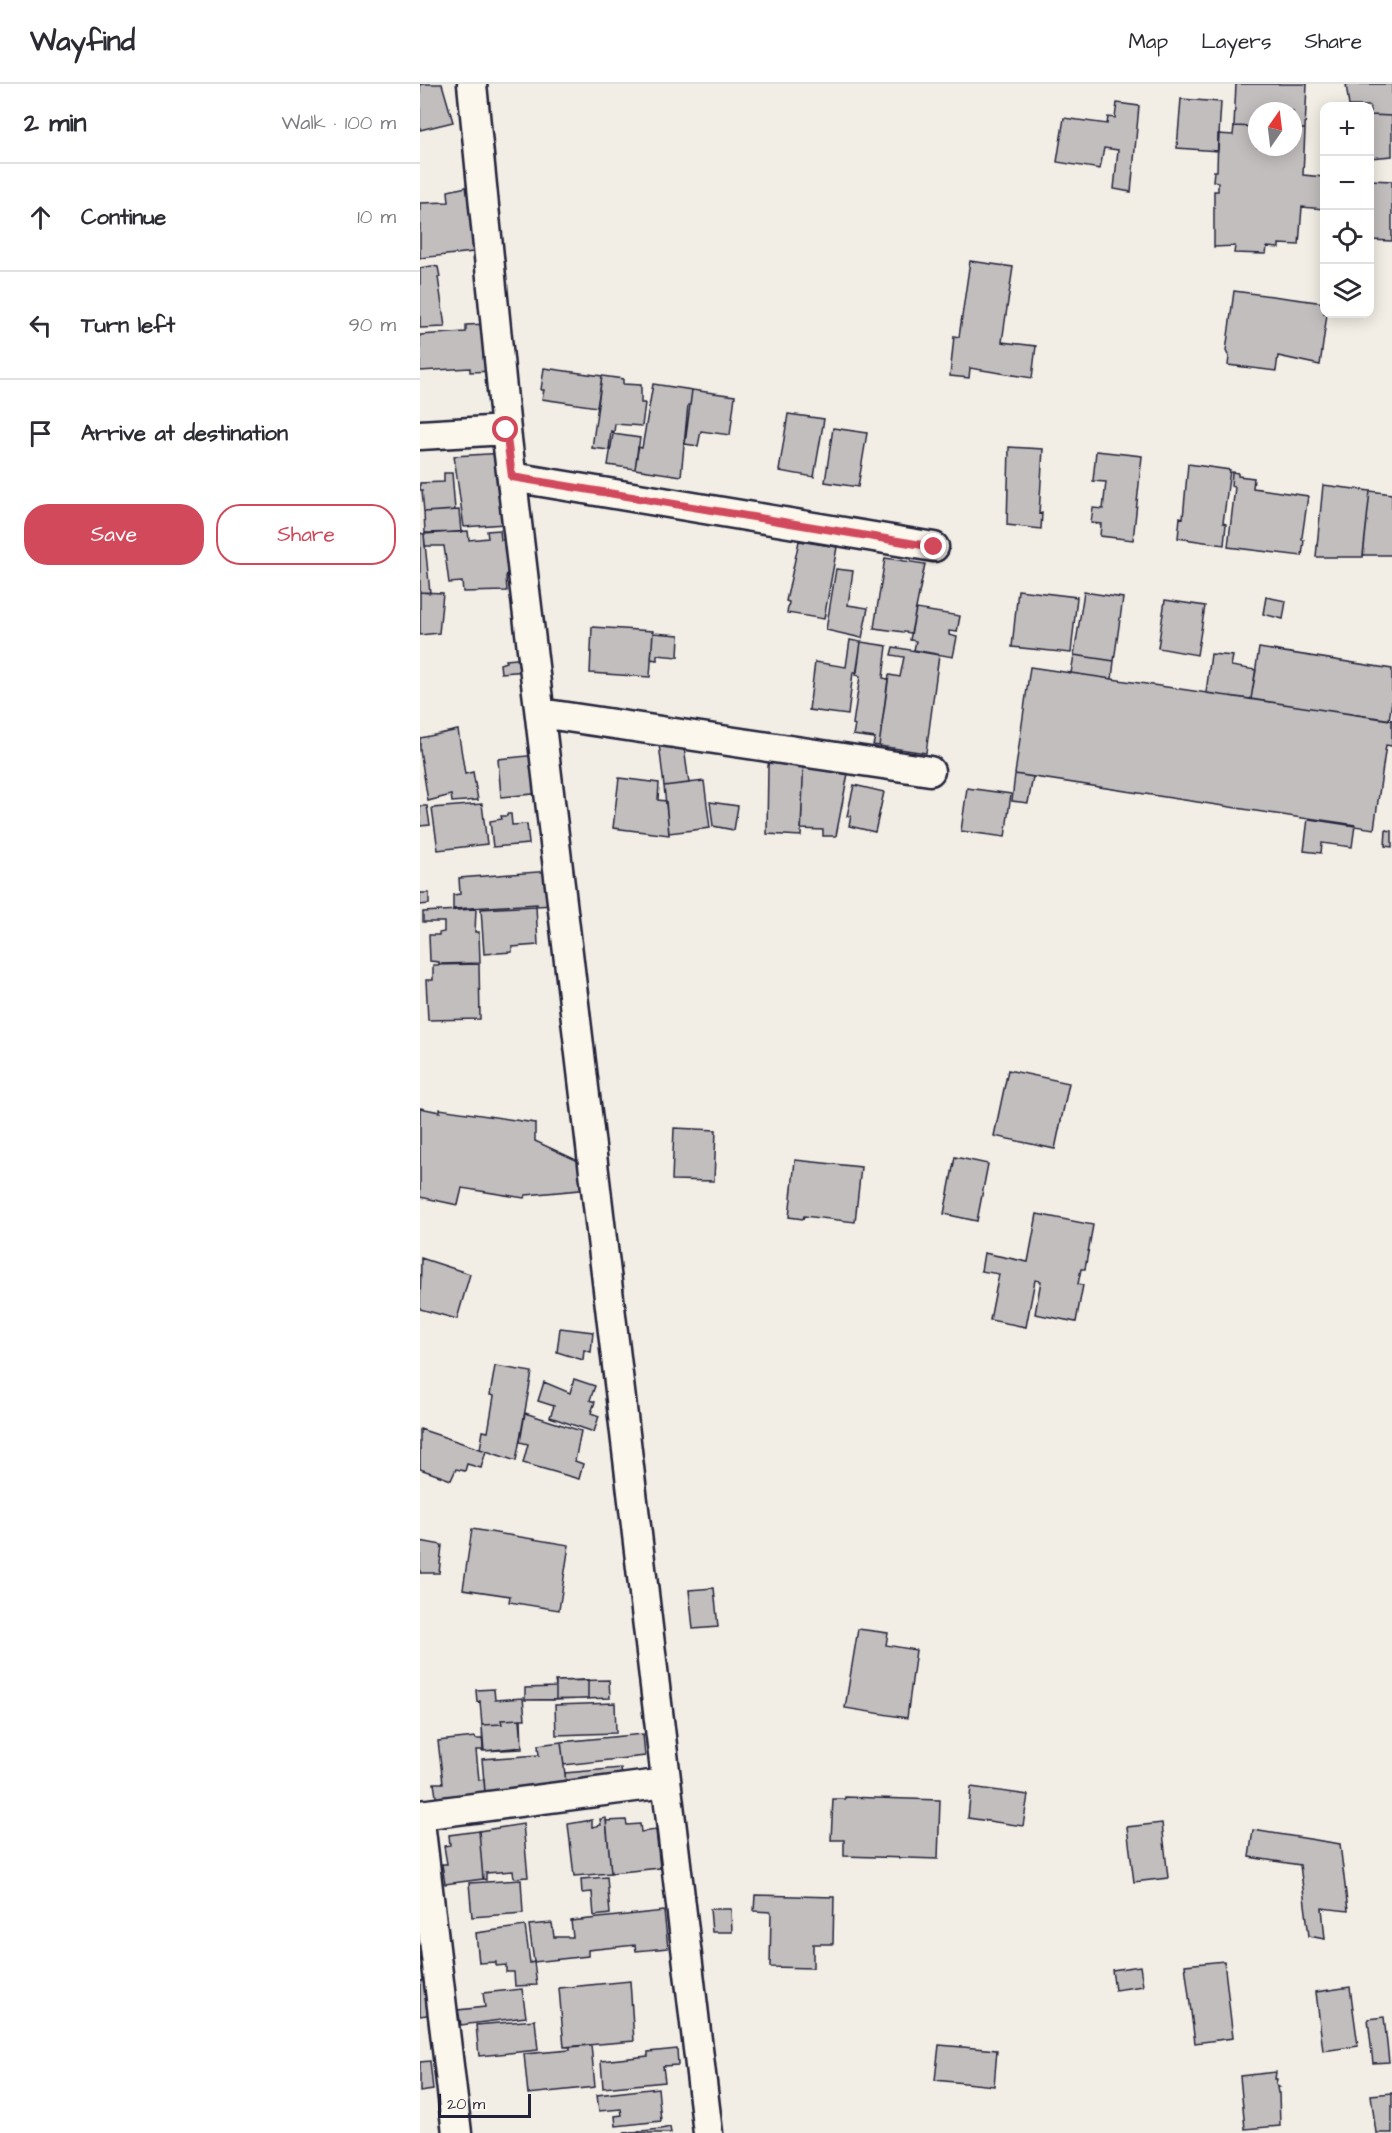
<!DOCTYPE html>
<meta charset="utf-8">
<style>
:root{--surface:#fff;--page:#f7f7f7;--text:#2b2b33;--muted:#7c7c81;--line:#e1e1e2;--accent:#d1495b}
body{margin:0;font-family:"Architects Daughter",sans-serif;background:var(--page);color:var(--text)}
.controls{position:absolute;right:18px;top:18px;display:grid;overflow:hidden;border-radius:12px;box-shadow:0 3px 15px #0003}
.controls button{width:54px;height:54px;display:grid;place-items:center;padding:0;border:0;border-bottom:2px solid var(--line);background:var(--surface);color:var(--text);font:30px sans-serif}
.compass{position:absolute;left:828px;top:18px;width:54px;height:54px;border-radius:50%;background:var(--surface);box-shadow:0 3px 15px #0003;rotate:14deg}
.scale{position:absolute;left:18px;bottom:15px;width:93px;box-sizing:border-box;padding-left:6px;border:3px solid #22223b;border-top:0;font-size:16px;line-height:21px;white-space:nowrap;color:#22223b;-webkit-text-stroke:4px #fbf7ec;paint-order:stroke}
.stop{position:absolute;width:18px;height:18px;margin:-14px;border:4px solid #d1495b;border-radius:50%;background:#fff}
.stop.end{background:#d1495b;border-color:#fff;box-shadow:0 2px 6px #0008}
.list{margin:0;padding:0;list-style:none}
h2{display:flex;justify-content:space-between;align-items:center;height:78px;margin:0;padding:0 24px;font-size:26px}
h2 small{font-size:20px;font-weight:400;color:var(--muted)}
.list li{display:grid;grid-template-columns:39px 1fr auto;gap:18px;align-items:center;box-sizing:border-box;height:108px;padding:0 24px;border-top:2px solid var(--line)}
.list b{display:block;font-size:22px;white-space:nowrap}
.list em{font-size:20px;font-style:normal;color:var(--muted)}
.actions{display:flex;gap:12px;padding:18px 24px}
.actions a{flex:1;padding:14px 0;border:2px solid var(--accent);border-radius:24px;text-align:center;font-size:21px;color:var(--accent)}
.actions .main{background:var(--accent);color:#fff}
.icon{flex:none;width:33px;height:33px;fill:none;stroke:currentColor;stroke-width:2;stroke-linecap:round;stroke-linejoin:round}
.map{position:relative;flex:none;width:972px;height:2049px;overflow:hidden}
header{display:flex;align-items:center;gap:36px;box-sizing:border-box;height:84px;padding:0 30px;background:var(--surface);border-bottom:2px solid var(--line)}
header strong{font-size:28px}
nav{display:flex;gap:33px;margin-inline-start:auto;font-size:21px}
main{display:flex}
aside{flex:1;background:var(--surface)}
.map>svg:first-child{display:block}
.building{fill:#c2bebe;stroke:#22223b;stroke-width:1.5}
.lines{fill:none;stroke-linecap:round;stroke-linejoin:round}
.street-casing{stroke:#22223b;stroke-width:33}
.street{stroke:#fbf7ec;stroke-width:28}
.route{stroke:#d1495b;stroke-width:8}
</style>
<header>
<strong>Wayfind</strong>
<nav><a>Map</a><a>Layers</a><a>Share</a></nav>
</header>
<main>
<aside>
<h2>2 min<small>Walk · 100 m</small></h2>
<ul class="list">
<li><svg class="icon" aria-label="ahead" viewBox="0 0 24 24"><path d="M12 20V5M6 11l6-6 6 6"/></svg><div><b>Continue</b></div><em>10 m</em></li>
<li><svg class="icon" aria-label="left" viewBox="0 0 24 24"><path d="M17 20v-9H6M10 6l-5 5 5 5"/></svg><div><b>Turn left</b></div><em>90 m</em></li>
<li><svg class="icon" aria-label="arrive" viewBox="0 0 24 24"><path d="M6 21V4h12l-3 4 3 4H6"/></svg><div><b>Arrive at destination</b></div></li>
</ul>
<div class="actions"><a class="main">Save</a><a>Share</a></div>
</aside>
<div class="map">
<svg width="972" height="2049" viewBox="0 0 972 2049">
<rect width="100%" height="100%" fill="#f2eee5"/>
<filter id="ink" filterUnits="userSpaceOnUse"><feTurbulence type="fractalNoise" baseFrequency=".0167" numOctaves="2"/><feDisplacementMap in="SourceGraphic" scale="12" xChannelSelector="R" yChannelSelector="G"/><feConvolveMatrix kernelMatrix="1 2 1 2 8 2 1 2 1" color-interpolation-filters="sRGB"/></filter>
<g filter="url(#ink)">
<path class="building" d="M 0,0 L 22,0 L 33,38 L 0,46 Z
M 816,0 L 887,0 L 885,45 L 873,45 L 873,27 L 837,27 L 837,43 L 814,42 Z
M 926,0 L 972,0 L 972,32 L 950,31 L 950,22 L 929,22 Z
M 761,15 L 801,18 L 798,67 L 757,64 Z
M 697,19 L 719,22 L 711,108 L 694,105 L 698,66 L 684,64 L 680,85 L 637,78 L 644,34 L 687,40 L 688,33 L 695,34 Z
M 950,31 L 972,32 L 972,72 L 950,74 Z
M 814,42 L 837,43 L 837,63 L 873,63 L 873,45 L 885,45 L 883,91 L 904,93 L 904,125 L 882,123 L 879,161 L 859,160 L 859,164 L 847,163 L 846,170 L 814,169 L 815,162 L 794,163 L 794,107 L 798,107 L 798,98 L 793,97 L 794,87 L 797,87 L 798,50 L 813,51 Z
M 950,96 L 972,97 L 972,157 L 950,156 Z
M 51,102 L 53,168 L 0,174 L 0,119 L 29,118 L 28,107 Z
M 550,177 L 593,183 L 582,258 L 616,262 L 612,294 L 550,284 L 549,294 L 530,292 L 534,252 L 539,253 Z
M 12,182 L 18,183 L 20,193 L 18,193 L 25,243 L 0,244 L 0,184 Z
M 814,207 L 904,219 L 904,230 L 907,230 L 900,281 L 858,272 L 856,287 L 808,281 L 809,273 L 806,267 Z
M 68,240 L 74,287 L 50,288 L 50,284 L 0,287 L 0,251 L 46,248 L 46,241 Z
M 124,284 L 182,292 L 177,323 L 122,315 L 124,306 L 121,306 Z
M 182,292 L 203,295 L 203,300 L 221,301 L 221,319 L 225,319 L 222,342 L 195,340 L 194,348 L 191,347 L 189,366 L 172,364 Z
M 233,300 L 272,306 L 270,321 L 268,321 L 261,392 L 215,385 L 218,363 L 222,364 Z
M 272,306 L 315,312 L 310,351 L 281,347 L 278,362 L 265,360 Z
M 368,330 L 404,335 L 394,393 L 359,387 Z
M 413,344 L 447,349 L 438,403 L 405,398 Z
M 193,350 L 220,354 L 215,385 L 188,381 Z
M 589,363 L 623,365 L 619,430 L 622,429 L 621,445 L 587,441 Z
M 676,367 L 722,372 L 713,456 L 680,452 L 681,440 L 671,439 L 673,424 L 683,425 L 686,398 L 673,397 Z
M 85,369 L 84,440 L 44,443 L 34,372 Z
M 768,380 L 810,386 L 803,439 L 806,440 L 804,461 L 758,454 L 760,433 L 763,434 Z
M 812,388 L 818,389 L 818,392 L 834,394 L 833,404 L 888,412 L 882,453 L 882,456 L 884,456 L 882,472 L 808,463 L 815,403 L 811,402 Z
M 24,389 L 32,389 L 35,426 L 4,428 L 2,406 L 0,406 L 0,399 L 24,398 Z
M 903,401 L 950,407 L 943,473 L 896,473 Z
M 950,407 L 972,410 L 972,471 L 943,471 Z
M 39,426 L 41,448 L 5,449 L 4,428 Z
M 80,446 L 81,456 L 93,454 L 102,507 L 91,508 L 88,485 L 86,493 L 87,507 L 43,508 L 42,498 L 29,499 L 24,462 L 5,462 L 4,450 L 48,447 L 49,456 L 68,454 L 67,447 Z
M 0,449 L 4,450 L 10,509 L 0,508 Z
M 379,457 L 417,463 L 404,535 L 367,529 L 369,518 L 366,517 Z
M 465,474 L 505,480 L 491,549 L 454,544 Z
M 416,485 L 433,487 L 428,521 L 448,524 L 442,554 L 406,546 Z
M 598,506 L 657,513 L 651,569 L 592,563 Z
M 0,508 L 23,509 L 19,549 L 0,551 Z
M 664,508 L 703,514 L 694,577 L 654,571 Z
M 846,513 L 866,517 L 863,535 L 843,530 Z
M 745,516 L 785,522 L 777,571 L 738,564 Z
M 496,525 L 540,532 L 537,548 L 529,547 L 529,551 L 537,553 L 533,573 L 494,566 L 496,557 L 490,556 Z
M 172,543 L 233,547 L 230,593 L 170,589 Z
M 233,549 L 259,551 L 258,573 L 237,571 L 237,576 L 231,575 Z
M 430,556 L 441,558 L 437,588 L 433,588 L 428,631 L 389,626 L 395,578 L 426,583 Z
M 441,558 L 467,562 L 463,594 L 468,595 L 459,662 L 453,661 L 455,654 L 433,651 L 435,641 L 433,640 L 440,592 L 436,591 Z
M 473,563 L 519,571 L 506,669 L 459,662 L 469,591 L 480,593 L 484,573 L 471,571 Z
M 839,564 L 972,585 L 972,617 L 969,636 L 831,615 Z
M 791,570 L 813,572 L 811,582 L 836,586 L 831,615 L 786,609 Z
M 654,571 L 694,577 L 692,595 L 651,589 Z
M 107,574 L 108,587 L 81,589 L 80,580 L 86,578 L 86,576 Z
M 610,583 L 972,636 L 972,662 L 966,661 L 954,745 L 595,690 Z
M 38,646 L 45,690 L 53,688 L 58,716 L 32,718 L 31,711 L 8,717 L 0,666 L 0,654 Z
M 263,657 L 269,699 L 244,702 L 239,660 Z
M 351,666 L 384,668 L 381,752 L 347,750 L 348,682 Z
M 117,671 L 123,709 L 81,713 L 78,675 Z
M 384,671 L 430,679 L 416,752 L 403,752 L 403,746 L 381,745 Z
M 595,690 L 613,693 L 608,719 L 592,717 Z
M 199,694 L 239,699 L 238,716 L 246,717 L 249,751 L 193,744 Z
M 284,697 L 290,744 L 249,749 L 244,702 Z
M 434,701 L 464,708 L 455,748 L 429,742 L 431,732 L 427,732 Z
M 547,704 L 591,710 L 585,753 L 541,747 Z
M 290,718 L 318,722 L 314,746 L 293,742 Z
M 62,720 L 67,760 L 18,766 L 12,724 Z
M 0,722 L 7,722 L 10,741 L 0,742 Z
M 87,730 L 91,730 L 92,741 L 107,740 L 109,760 L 73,763 L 70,737 L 82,735 L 81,732 L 87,732 Z
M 888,734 L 935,741 L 932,763 L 902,759 L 901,769 L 884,767 Z
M 966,746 L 972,747 L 972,763 L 965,762 Z
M 131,787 L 135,821 L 116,822 L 117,820 L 33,825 L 33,811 L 40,810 L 39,794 Z
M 0,809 L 9,809 L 9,820 L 0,821 Z
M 116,822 L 118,861 L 92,863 L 92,868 L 64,870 L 61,825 Z
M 56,825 L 55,848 L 59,848 L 60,879 L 19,880 L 19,878 L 10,877 L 9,851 L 19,851 L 19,849 L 24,848 L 24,838 L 3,838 L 3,828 Z
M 59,880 L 60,935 L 8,936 L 6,896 L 13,896 L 13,881 Z
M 588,986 L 649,999 L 635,1065 L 574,1052 Z
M 0,1024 L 20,1028 L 20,1025 L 115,1039 L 115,1057 L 167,1081 L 170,1105 L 106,1111 L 104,1114 L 42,1104 L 38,1121 L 0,1113 Z
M 254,1044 L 296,1046 L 294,1097 L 252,1096 Z
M 535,1073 L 568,1080 L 557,1137 L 524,1130 Z
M 375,1076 L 441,1083 L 435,1138 L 384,1132 L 383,1135 L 369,1133 Z
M 617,1130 L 673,1141 L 665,1185 L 661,1185 L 658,1200 L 663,1201 L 656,1238 L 615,1230 L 621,1197 L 615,1196 L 606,1243 L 570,1236 L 579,1190 L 561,1187 L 564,1169 L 608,1178 Z
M 1,1174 L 50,1190 L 37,1235 L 0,1225 Z
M 140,1244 L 173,1248 L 171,1268 L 164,1266 L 163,1276 L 137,1268 Z
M 75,1282 L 112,1288 L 96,1377 L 60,1365 L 63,1347 L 68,1348 L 74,1312 L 70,1311 Z
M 154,1295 L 175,1302 L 170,1316 L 175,1318 L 171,1329 L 179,1332 L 174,1348 L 130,1333 L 134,1322 L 118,1317 L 124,1298 L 150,1309 Z
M 105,1329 L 161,1347 L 155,1377 L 163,1380 L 159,1395 L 103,1379 L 108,1360 L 100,1358 Z
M 0,1345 L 66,1367 L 61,1384 L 47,1380 L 45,1387 L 36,1385 L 31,1396 L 0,1385 Z
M 52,1445 L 149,1461 L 139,1526 L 89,1518 L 90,1512 L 43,1505 Z
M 0,1457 L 22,1461 L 19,1489 L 0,1489 Z
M 294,1504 L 298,1543 L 273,1545 L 269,1506 Z
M 438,1545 L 468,1549 L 466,1561 L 496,1566 L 487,1634 L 425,1624 Z
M 168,1596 L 168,1615 L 105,1616 L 105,1604 L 136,1603 L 135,1597 Z
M 189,1596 L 190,1614 L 136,1616 L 136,1597 Z
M 74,1605 L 75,1616 L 103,1614 L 105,1635 L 100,1635 L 102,1663 L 64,1667 L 60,1617 L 57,1618 L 56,1606 Z
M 195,1619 L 196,1649 L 136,1651 L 135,1621 Z
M 101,1635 L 102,1665 L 63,1667 L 62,1641 L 82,1640 L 81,1636 Z
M 223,1650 L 225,1672 L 144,1681 L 141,1658 Z
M 55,1653 L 56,1655 L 62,1655 L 64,1666 L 56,1666 L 59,1696 L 64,1695 L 66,1720 L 18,1726 L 14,1699 L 23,1699 L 18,1657 Z
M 141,1658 L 147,1707 L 66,1720 L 62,1675 L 119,1671 L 118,1661 Z
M 201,1684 L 203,1705 L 147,1707 L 145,1689 Z
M 551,1703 L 608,1711 L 603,1742 L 548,1734 Z
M 425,1713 L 520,1716 L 518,1775 L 424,1772 L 424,1756 L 411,1756 L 413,1715 L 425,1715 Z
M 186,1734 L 191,1789 L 154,1792 L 148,1740 L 172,1736 L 172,1743 L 181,1741 L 180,1735 Z
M 206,1736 L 207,1741 L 220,1740 L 221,1748 L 236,1746 L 240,1784 L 191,1789 L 186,1737 Z
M 742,1739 L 748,1794 L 714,1798 L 707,1743 Z
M 103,1740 L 108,1793 L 94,1794 L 93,1787 L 66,1789 L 66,1796 L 63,1795 L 59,1747 Z
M 833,1746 L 920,1760 L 928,1827 L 902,1824 L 905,1855 L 889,1852 L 880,1781 L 829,1773 Z
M 59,1747 L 63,1795 L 25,1800 L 22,1780 L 27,1780 L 24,1762 L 30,1761 L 29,1751 Z
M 187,1793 L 190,1830 L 174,1832 L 172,1808 L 162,1809 L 161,1795 Z
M 101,1796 L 103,1829 L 52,1833 L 49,1799 Z
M 335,1811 L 414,1813 L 413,1860 L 393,1860 L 393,1884 L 350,1883 L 351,1828 L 334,1827 Z
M 290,1825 L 311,1825 L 312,1848 L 292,1848 Z
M 244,1827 L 248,1864 L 216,1867 L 215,1861 L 168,1866 L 168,1872 L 114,1878 L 109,1841 L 132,1839 L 134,1853 L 153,1853 L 151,1837 Z
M 105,1842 L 110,1879 L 114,1878 L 117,1901 L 95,1902 L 94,1888 L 86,1888 L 86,1881 L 76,1882 L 76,1878 L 59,1879 L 56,1849 Z
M 804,1877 L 813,1954 L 775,1959 L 765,1881 Z
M 720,1882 L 723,1902 L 695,1906 L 692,1886 Z
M 10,1896 L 14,1930 L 0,1932 L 0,1897 Z
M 210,1897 L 214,1957 L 144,1963 L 139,1904 Z
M 930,1903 L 938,1962 L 903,1967 L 896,1908 Z
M 102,1905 L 106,1933 L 41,1941 L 38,1926 L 65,1923 L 63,1909 Z
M 964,1933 L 969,1978 L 953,1979 L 948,1935 Z
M 115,1936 L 118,1966 L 59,1972 L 56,1941 Z
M 171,1961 L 175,2003 L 108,2010 L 104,1970 L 150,1966 L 150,1963 Z
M 519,1961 L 577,1966 L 574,2002 L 515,1996 Z
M 257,1965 L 258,1981 L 243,1982 L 245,1998 L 183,2004 L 181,1977 L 228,1972 L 228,1968 Z
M 10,1977 L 13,2006 L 0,2008 L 0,1978 Z
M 856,1988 L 855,1995 L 857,1995 L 856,2001 L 859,2003 L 857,2003 L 858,2009 L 859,2009 L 860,2042 L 825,2045 L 820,1992 Z
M 238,2004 L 241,2037 L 196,2042 L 195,2032 L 202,2031 L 201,2025 L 179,2027 L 177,2011 Z
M 972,2009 L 972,2049 L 956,2049 L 951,2011 Z
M 250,2043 L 251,2049 L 203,2049 L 241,2045 Z"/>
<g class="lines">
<g class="street-casing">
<path id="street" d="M 52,0 L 86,346 L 288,2049
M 0,351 L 86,346
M 92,393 L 514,463
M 120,629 L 510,687
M 0,1731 L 246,1699
M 0,1738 L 37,2049"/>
</g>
<use href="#street" class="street"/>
</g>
</g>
<g class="lines" filter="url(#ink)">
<path class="route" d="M 86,346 L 92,393 L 514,463"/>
</g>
</svg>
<div class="controls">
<button>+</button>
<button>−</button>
<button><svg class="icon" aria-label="locate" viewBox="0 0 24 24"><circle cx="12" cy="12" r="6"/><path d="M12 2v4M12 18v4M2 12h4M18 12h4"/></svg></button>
<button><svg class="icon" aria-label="layers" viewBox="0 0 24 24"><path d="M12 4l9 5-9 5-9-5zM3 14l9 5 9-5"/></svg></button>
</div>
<svg class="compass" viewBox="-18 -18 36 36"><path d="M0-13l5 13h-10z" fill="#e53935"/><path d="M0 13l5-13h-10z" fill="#7c7c81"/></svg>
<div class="scale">20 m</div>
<div class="stop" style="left:86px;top:346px"></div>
<div class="stop end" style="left:514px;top:463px"></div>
</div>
</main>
